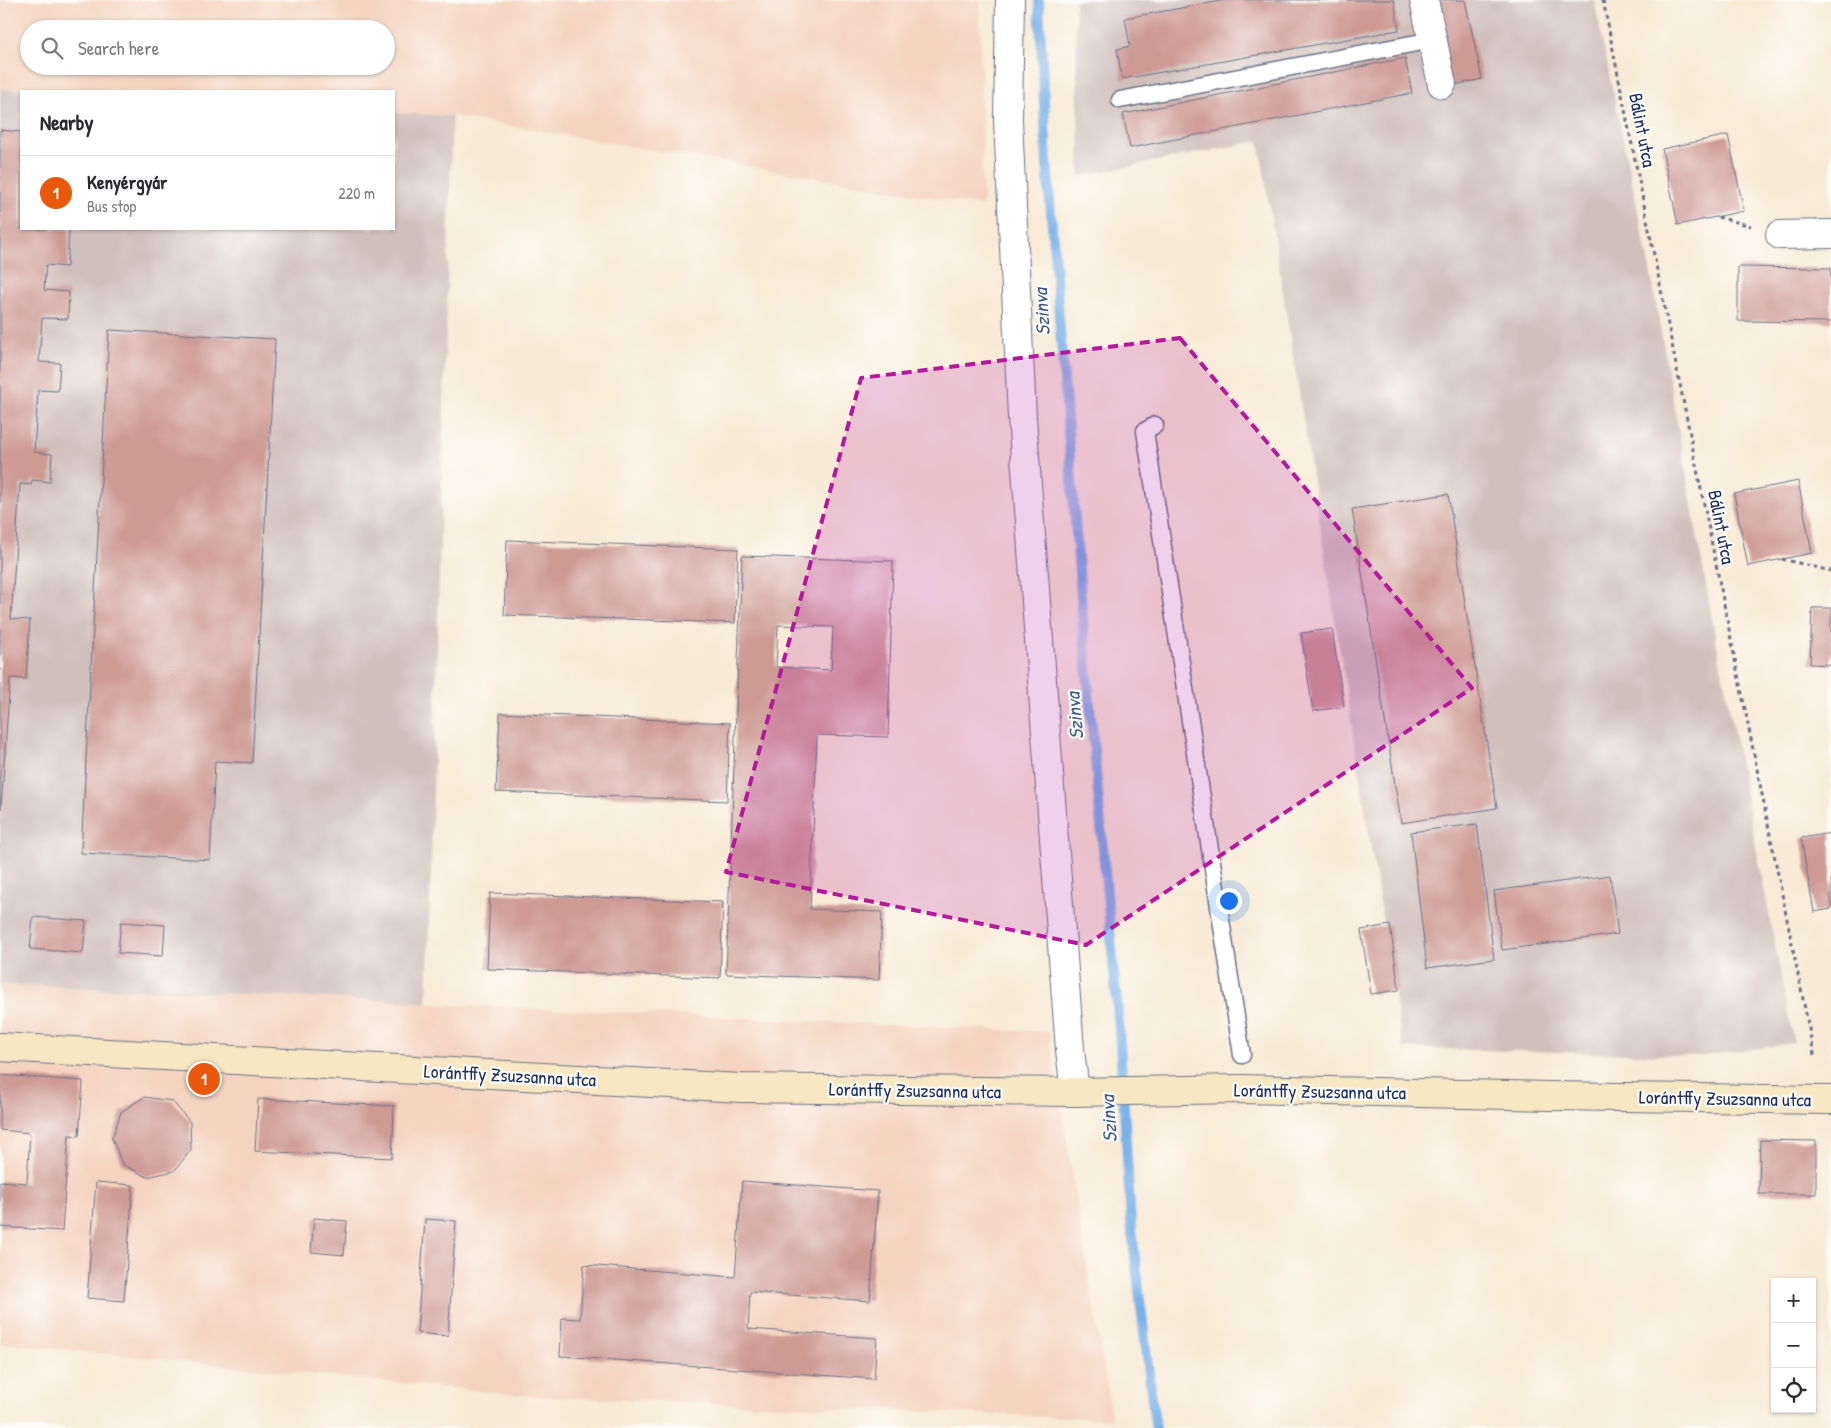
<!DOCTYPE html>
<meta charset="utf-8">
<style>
:root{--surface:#fff;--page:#f2f2f3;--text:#2b2b33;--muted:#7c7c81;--line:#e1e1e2;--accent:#ea580c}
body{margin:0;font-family:"Patrick Hand",sans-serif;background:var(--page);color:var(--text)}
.controls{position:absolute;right:15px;bottom:15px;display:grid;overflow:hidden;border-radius:0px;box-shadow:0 1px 4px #0004}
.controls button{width:45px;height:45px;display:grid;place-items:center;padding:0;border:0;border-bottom:1px solid var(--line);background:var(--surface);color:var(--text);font:25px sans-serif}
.you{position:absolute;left:1228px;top:900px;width:18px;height:18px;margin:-12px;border:4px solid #fff;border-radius:50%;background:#1a73e8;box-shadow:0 0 0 8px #1a73e833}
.badge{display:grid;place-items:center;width:32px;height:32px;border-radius:50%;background:var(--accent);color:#fff;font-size:16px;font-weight:700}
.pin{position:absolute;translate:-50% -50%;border:2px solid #fff;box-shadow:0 1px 5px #0006}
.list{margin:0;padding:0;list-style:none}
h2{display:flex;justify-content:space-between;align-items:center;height:65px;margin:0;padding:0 20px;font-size:21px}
h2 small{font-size:16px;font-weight:400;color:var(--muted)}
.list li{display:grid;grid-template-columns:32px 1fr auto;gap:15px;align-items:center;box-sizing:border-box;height:75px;padding:0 20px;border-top:1px solid var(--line)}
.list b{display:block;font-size:19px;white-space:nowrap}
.list p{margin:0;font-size:16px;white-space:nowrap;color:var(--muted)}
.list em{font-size:16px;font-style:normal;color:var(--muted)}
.icon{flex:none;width:28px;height:28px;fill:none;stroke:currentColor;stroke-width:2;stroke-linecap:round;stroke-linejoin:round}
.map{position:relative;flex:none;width:1831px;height:1428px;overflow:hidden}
.search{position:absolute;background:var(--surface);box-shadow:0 1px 4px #0004;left:20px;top:20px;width:375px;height:55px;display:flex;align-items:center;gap:12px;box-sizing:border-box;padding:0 18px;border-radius:28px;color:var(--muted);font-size:19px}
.panel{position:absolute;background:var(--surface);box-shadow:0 1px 4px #0004;left:20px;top:90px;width:375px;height:140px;border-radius:0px}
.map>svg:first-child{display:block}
.built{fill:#f4d3c0;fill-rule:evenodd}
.industrial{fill:#d0c0bc}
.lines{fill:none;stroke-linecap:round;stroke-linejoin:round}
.stream{stroke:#79b1e8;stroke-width:10}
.building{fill:#ce9a94;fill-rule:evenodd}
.service-casing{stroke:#687088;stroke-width:19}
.minor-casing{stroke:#687088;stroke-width:30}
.secondary-casing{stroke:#687088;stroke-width:30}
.path{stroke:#687088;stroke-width:3;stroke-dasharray:4 4;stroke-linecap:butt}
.service{stroke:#fff;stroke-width:16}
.minor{stroke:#fff;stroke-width:28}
.secondary{stroke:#f8e7c3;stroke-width:28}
.marked{fill:#b5179e;fill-opacity:0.2;stroke:#b5179e;stroke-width:4;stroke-dasharray:10 6;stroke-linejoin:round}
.labels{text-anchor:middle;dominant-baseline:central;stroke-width:4.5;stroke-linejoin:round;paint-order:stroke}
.street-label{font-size:19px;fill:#1b2f5e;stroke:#fdfcf7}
.water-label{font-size:20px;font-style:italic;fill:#3c5c8e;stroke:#fdfcf7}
</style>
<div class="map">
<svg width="1831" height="1428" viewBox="0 0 1831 1428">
<rect width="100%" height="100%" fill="#fdfcf7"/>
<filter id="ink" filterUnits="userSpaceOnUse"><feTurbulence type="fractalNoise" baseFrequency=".02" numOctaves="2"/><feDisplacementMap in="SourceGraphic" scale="10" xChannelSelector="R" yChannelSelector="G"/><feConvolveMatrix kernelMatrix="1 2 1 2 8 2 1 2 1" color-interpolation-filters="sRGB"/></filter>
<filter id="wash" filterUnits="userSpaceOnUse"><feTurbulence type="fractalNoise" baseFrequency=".0096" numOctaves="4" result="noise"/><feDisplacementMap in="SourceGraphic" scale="20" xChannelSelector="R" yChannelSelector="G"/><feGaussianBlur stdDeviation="1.12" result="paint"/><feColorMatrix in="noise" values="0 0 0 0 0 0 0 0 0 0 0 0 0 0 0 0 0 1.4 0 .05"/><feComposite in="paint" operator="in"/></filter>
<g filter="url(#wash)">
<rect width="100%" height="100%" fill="#f8ead6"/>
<path class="built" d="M 0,0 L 980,0 L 983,206 L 452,116 L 394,113 L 394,91 L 38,91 L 0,89 ZM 29,29 L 386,29 L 386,66 L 29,66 Z
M 0,984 L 1049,1032 L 1112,1419 L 528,1396 L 0,1343 Z"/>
<path class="industrial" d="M 1075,0 L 1594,0 L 1650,270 L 1712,619 L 1794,1043 L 1703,1056 L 1403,1048 L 1259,141 L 1080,176 Z
M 0,89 L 38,91 L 21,91 L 21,229 L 394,229 L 394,113 L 452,116 L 427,1003 L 0,984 Z"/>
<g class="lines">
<path class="stream" d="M 1039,0 L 1047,163 L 1086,660 L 1119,1027 L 1131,1223 L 1155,1424 L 1156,1428"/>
</g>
<g id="blocks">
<path class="building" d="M 1226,0 L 1394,0 L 1399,30 L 1122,79 L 1117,49 L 1130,46 L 1125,18 Z
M 1433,0 L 1465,0 L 1482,79 L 1451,86 Z
M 1405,58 L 1412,93 L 1130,148 L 1123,114 Z
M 0,130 L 21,132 L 21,229 L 69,229 L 67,267 L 46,265 L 44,290 L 69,292 L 68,319 L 42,318 L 39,362 L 60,363 L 58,391 L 38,390 L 34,452 L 52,454 L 50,482 L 32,480 L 31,485 L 20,484 L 11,619 L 30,620 L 26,679 L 10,678 L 1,809 L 0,809 Z
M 1728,135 L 1744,211 L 1678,225 L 1662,149 Z
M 1738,267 L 1831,268 L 1831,322 L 1738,321 Z
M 109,330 L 275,339 L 252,763 L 215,761 L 210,860 L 81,853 Z
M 1798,481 L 1812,553 L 1748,566 L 1734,494 Z
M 1448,494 L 1497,808 L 1401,823 L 1352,509 Z
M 507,540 L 738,549 L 735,623 L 504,615 Z
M 742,556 L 893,561 L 888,737 L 817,735 L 810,909 L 882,912 L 879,980 L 726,974 ZM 778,625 L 833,627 L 831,670 L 776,667 Z
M 1812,608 L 1831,608 L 1831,665 L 1810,664 Z
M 1332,629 L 1344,707 L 1313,711 L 1301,633 Z
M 500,713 L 730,723 L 727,801 L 496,792 Z
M 1477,824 L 1494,959 L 1427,968 L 1411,832 Z
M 1831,833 L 1831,909 L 1814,912 L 1801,838 Z
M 1610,875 L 1618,934 L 1502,950 L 1494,891 Z
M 490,893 L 723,902 L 720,978 L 487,969 Z
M 33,917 L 86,921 L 83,953 L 30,949 Z
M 121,922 L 165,925 L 163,956 L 118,953 Z
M 1390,925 L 1399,990 L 1371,994 L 1361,930 Z
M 0,1075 L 83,1081 L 79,1136 L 69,1135 L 62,1231 L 0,1227 L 0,1181 L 27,1183 L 30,1133 L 0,1130 Z
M 144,1097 L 172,1101 L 190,1122 L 191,1150 L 174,1171 L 147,1177 L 122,1164 L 112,1138 L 121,1112 Z
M 258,1099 L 394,1106 L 392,1158 L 255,1151 Z
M 1760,1140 L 1816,1141 L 1816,1194 L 1759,1194 Z
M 742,1181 L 878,1191 L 870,1301 L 750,1292 L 748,1329 L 877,1338 L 874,1379 L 560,1356 L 562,1318 L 580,1319 L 584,1265 L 735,1277 Z
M 96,1182 L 133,1185 L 124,1301 L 87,1298 Z
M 314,1218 L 347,1221 L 344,1255 L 311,1252 Z
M 425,1219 L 456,1221 L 448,1336 L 417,1333 Z"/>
</g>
</g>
<g filter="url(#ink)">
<use href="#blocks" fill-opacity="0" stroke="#687088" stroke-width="1"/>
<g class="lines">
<g class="service-casing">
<path id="service" d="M 1120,100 L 1432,40
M 1155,425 L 1145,431 L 1242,1055"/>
</g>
<g class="minor-casing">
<path id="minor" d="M 1010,0 L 1008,120 L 1022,417 L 1070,1050 L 1075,1092
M 1424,0 L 1442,84
M 1780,235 L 1831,234"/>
</g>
<g class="secondary-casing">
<path id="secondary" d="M 0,1047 L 741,1088 L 1075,1092 L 1240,1089 L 1550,1096 L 1831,1100"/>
</g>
<path class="path" d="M 1603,0 L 1815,1059
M 1718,217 L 1751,226
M 1782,559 L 1831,571"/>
<use href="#service" class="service"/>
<use href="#minor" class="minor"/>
<use href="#secondary" class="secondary"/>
</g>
</g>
<path class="marked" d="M 1180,338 L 1472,688 L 1086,945 L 726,872 L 861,378 Z"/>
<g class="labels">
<g class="street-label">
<text transform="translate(1643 130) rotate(79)">Bálint utca</text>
<text transform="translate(1722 527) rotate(79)">Bálint utca</text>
<text transform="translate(510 1075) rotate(3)">Lorántffy Zsuzsanna utca</text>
<text transform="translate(915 1090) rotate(1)">Lorántffy Zsuzsanna utca</text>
<text transform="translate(1320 1091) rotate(1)">Lorántffy Zsuzsanna utca</text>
<text transform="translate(1725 1098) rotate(1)">Lorántffy Zsuzsanna utca</text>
</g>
<g class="water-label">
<text transform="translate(1041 312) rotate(-94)">Szinva</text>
<text transform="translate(1074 716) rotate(-95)">Szinva</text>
<text transform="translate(1108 1119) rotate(-94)">Szinva</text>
</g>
</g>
</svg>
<div class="controls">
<button>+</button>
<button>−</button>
<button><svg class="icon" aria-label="locate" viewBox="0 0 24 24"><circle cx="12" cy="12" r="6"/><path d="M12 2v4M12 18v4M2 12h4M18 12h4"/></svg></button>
</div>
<div class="you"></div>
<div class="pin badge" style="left:204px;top:1079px">1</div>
<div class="search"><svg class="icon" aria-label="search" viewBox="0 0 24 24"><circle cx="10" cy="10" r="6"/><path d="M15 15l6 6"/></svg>Search here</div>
<section class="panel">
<h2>Nearby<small></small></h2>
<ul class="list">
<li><span class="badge">1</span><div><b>Kenyérgyár</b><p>Bus stop</p></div><em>220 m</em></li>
</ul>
</section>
</div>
